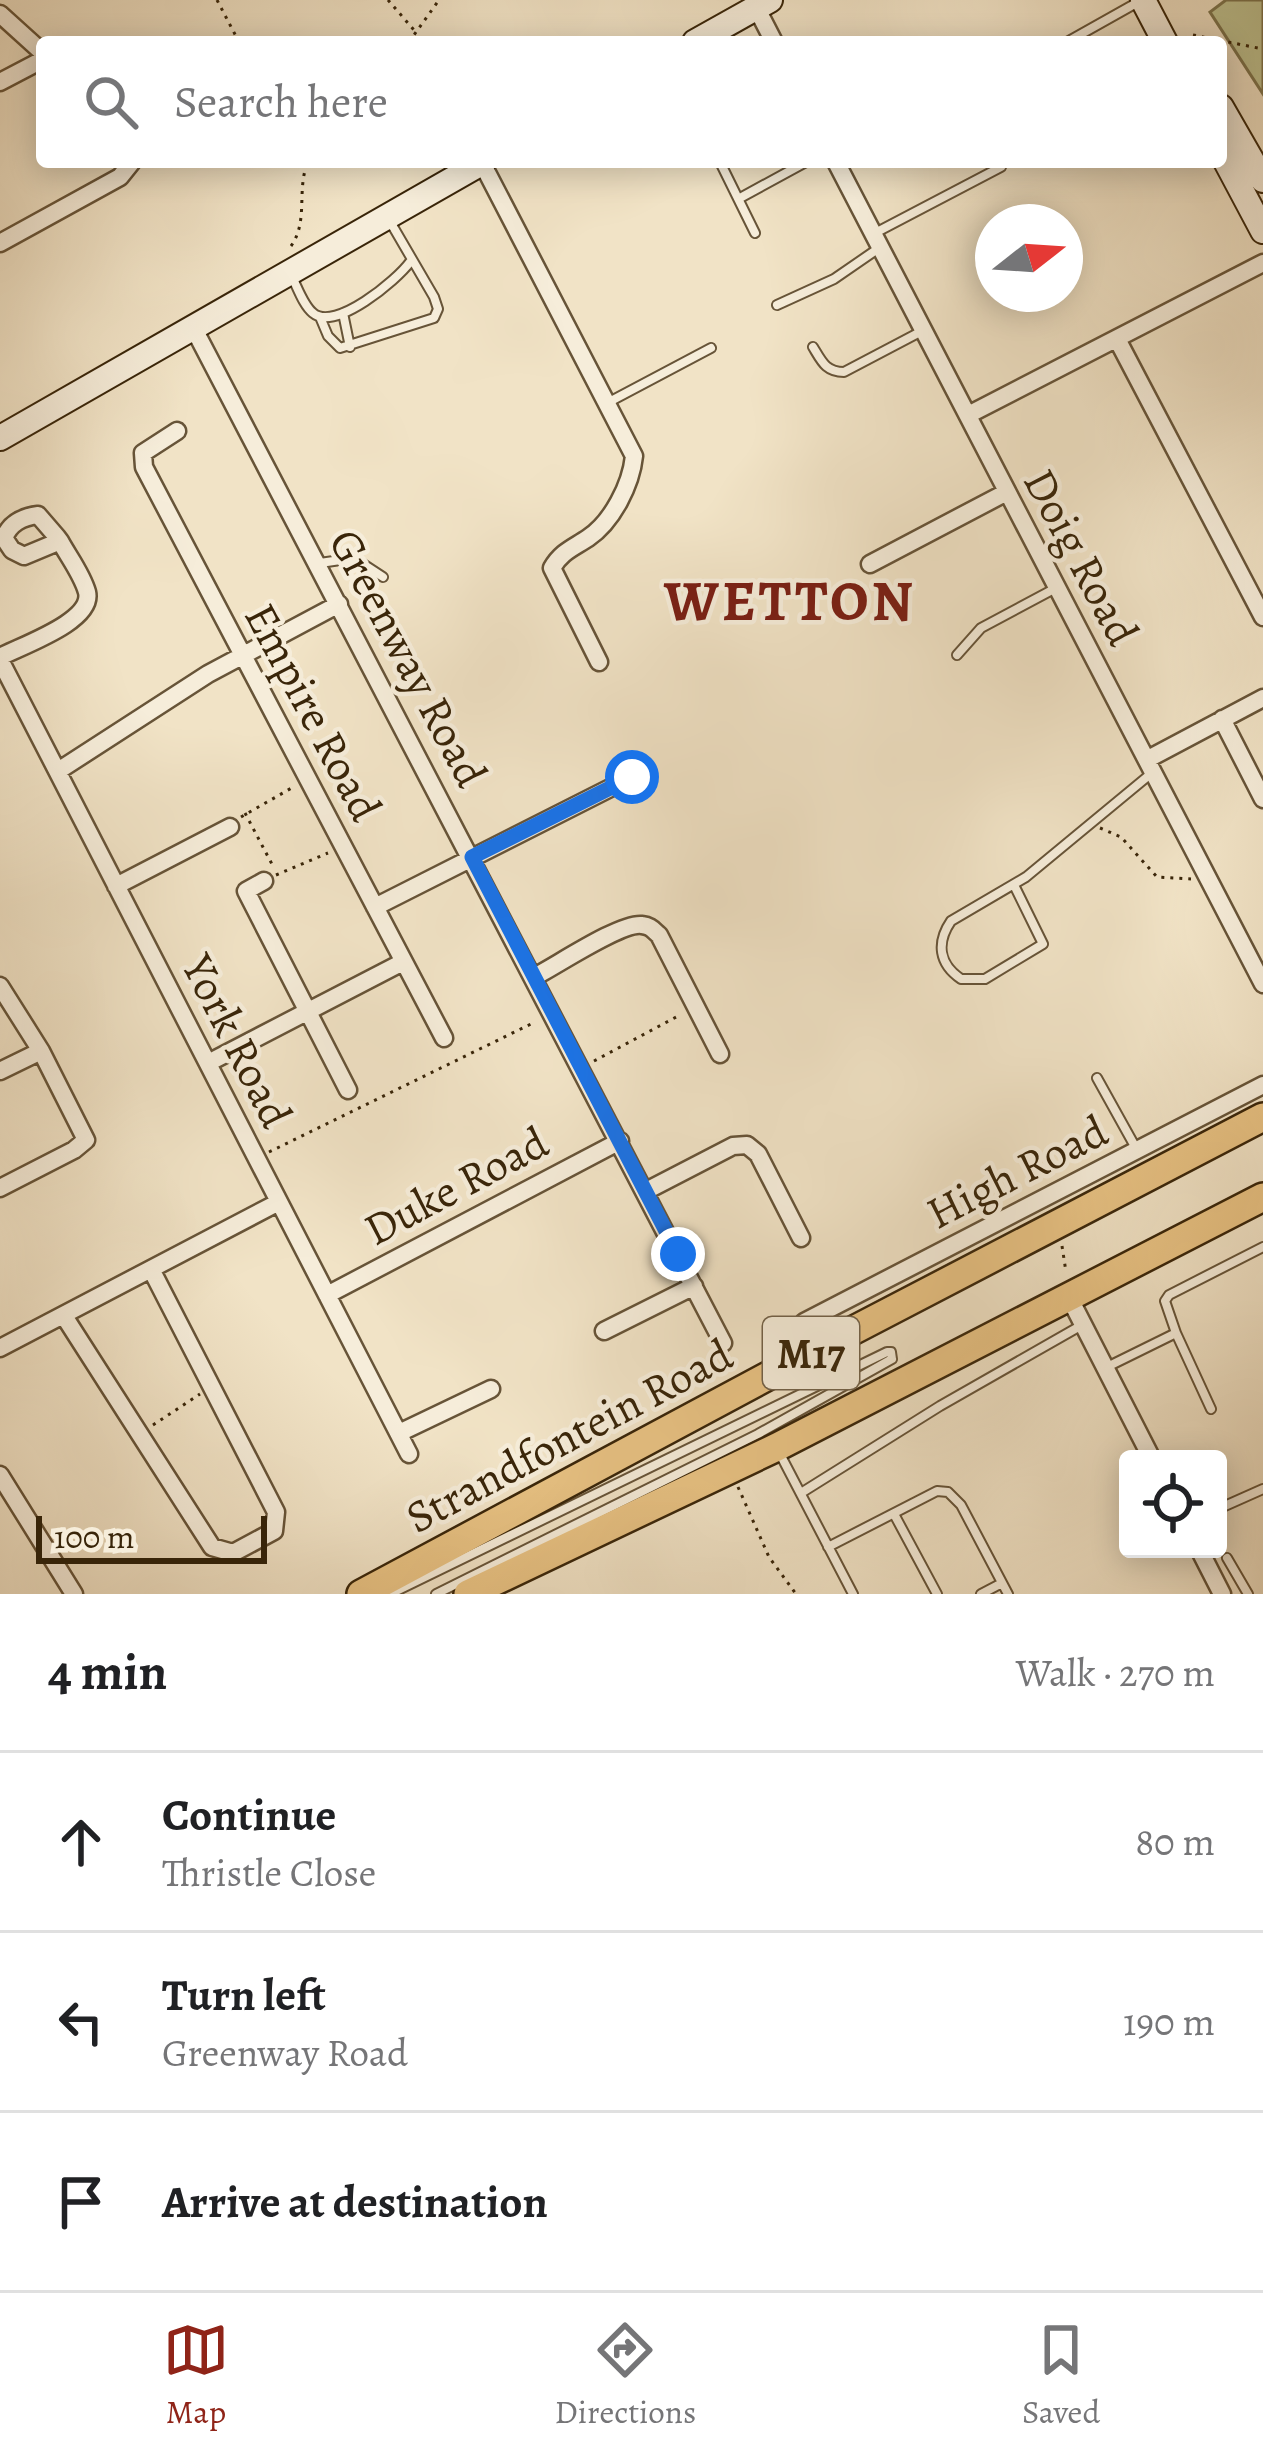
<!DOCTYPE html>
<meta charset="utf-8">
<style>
:root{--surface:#fff;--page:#f2f2f2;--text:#202124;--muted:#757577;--line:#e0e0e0;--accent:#8f2418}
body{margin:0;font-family:Alegreya,serif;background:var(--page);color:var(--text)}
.controls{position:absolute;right:36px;bottom:36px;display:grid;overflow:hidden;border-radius:12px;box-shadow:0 6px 30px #0003}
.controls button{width:108px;height:108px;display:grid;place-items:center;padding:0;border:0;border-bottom:3px solid var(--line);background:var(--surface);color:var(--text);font:60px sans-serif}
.compass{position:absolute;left:975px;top:204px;width:108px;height:108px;border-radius:50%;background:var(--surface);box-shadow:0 6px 30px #0003;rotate:73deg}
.scale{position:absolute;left:36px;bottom:30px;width:231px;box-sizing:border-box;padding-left:12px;border:6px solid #392509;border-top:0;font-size:33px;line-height:42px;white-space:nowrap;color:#392509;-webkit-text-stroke:9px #f6edda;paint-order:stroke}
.stop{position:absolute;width:36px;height:36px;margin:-27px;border:9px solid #1a73e8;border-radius:50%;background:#fff}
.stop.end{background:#1a73e8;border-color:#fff;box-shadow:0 3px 12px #0008}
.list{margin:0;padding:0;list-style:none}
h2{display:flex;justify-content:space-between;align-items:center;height:156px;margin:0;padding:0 48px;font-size:51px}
h2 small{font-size:39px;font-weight:400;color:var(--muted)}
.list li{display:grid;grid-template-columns:78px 1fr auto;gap:36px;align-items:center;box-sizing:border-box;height:180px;padding:0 48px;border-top:3px solid var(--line)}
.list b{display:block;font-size:45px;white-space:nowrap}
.list p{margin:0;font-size:39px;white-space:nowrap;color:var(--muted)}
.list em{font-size:39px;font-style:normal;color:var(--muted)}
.icon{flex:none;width:66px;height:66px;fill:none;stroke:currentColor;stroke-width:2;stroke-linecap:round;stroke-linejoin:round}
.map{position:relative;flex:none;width:1263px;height:1594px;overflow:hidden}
.search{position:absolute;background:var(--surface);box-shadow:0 6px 30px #0003;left:36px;right:36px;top:36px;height:132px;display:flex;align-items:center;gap:30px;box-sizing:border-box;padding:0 42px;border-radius:12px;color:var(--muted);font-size:45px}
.sheet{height:696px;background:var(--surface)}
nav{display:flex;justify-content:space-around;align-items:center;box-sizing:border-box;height:168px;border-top:3px solid var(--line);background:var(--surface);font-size:33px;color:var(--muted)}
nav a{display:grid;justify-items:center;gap:6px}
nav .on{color:var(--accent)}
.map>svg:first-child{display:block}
.green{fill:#bec392;stroke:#7c744e;stroke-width:3}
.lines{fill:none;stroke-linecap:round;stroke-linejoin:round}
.lane-casing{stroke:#675438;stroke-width:12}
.street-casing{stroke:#675438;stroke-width:21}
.secondary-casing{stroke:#392509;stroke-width:28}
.primary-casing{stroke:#392509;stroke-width:32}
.path{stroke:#392509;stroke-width:3;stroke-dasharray:3 6;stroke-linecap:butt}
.lane{stroke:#f6edda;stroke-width:8}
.street{stroke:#f6edda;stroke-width:16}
.secondary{stroke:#f6edda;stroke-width:24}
.primary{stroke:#e8c283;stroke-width:27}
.route{stroke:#1a73e8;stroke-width:15}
.labels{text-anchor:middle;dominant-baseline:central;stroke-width:9;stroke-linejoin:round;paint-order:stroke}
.shield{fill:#f6edda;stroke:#726148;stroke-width:3}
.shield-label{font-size:42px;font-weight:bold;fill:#392509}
.street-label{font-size:45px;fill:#392509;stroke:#f6edda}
.district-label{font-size:57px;font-weight:bold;letter-spacing:3px;fill:#7a1f14;stroke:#f6edda}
</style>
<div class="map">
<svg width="1263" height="1594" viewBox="0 0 1263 1594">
<rect width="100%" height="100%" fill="#f1e3c6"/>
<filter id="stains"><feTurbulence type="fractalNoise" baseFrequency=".00167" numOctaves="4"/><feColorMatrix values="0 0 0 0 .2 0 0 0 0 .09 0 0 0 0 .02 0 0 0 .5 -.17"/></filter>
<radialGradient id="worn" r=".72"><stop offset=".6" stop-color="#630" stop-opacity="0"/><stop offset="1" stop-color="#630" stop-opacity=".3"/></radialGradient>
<path class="green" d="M 1226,0 L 1263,0 L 1263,94 L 1210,12 Z"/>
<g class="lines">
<g class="lane-casing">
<path id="lane" d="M 1067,42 L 1140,1
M 720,162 L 755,233
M 740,198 L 806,162
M 875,233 L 1001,167
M 293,279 C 298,289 304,306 313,313 C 335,332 397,280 410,262
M 777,305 L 834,279 L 879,248
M 343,313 L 350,347
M 320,317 L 328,336 L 340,348 L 434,318 L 438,309 L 434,297 L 388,218
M 813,347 C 822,362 826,372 844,372 L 922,331
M 609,402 L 711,348
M 320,563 L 354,558 L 383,577
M 957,655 L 981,628 L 1054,589
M 1014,885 L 1043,944 L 985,979 L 961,979 C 939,964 936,943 951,921 L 1026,877 L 1153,772
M 1097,1078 L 1137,1150
M 1176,1333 L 1211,1409
M 1107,1367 L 1176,1333 L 1165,1301 L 1169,1295 L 1263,1247
M 780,1454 L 853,1594
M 801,1493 L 940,1406 L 1082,1325
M 1218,1509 L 1263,1489
M 894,1514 L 937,1594
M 828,1547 L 937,1491 L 948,1492 L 961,1505 L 1008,1594
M 1227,1558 L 1248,1594
M 390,1594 L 887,1352 L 891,1352 L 892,1359
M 436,1594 L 758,1434 L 892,1359
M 981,1594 L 1002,1583"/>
</g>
<g class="street-casing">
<path id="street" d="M 756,7 L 774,42
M 0,14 L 42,52
M 0,82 L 42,60
M 836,162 L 1263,984
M 482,163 L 634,456 C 631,485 612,522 588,538 C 573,548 561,552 552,568 L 599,662
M 0,243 L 120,177 L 132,162
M 193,327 L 723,1343
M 1117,339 L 1263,617
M 968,415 L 1263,263
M 177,431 L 143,453 L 144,467 L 444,1038
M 870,564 L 1005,493
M 0,657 C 23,645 94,621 87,592 C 82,574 68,556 60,541 L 57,537 L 38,515 C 22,517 10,523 4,538 L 12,550 L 24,556 L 60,541
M 0,660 L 409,1454
M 1222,719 L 1263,799
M 1148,759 L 1263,698
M 58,771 L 208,674 L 339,604
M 264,881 L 246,891 L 348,1090
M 116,886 L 230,827
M 375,907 L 632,777
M 534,977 C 556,966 621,922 642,925 C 651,926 653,930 659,935 L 720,1054
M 0,986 L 41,1051 L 86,1140 L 74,1150 L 0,1188
M 208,1063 L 403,962
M 0,1071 L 41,1051
M 646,1191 L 733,1146 L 747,1145 L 758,1154 L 801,1238
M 327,1295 L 620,1141
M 1069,1297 L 1152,1459
M 64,1316 L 212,1547 L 233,1553 L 274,1531 L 276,1512 L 152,1271
M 804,1322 L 1263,1085
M 604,1331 L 694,1286
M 0,1348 L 279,1202
M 399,1433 L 491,1389
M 0,1475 L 74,1594
M 1199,1549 L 1222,1594"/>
</g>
<g class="secondary-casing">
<path id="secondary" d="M 1143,0 L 1165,42
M 695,42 L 770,0
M 1221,107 L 1263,180
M 1221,152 L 1263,231
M 0,438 L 483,162"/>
</g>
<g class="primary-casing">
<path id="primary" d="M 361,1594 L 852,1331 L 1263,1117
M 468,1594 L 777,1447 L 1263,1197"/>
</g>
<path class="path" d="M 217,0 L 239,42
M 388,0 L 414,30
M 1193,35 L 1263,49
M 409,42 L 439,0
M 291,246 C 309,221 296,189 308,162
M 245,813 L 274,868
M 241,817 L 295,786
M 1100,828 L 1121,837 L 1157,877 L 1191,879
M 276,875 L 328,853
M 594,1061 L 680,1015
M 269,1152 L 535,1022
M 1062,1246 L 1066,1272
M 153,1425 L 200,1394
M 738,1487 L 769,1557 L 796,1594"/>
<use href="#lane" class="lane"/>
<use href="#street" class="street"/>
<use href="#secondary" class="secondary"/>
<use href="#primary" class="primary"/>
</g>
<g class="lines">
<path class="route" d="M 632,777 L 472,857 L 678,1254"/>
</g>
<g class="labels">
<rect class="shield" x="763" y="1317" width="96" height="72" rx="9"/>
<g class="shield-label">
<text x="811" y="1353">M17</text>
</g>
<g class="street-label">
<text transform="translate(1081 557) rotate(62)">Doig Road</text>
<text transform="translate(408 658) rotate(62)">Greenway Road</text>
<text transform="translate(313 712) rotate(62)">Empire Road</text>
<text transform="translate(237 1041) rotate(63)">York Road</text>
<text transform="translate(1017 1172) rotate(-27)">High Road</text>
<text transform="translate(456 1186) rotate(-28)">Duke Road</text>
<text transform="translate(569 1436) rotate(-28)">Strandfontein Road</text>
</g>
<g class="district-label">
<text x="790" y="601">WETTON</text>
</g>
</g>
<rect width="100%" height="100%" filter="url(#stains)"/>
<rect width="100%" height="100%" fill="url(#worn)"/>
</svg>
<div class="controls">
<button><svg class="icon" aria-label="locate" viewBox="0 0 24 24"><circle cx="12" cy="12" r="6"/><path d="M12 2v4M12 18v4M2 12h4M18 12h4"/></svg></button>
</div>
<svg class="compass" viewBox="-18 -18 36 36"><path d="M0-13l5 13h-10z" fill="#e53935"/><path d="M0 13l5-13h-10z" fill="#757577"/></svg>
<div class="scale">100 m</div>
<div class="stop" style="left:632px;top:777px"></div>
<div class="stop end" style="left:678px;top:1254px"></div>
<div class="search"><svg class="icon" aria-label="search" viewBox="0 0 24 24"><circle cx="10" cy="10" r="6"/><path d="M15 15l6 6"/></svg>Search here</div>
</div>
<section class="sheet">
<h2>4 min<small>Walk · 270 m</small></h2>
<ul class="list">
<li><svg class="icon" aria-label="ahead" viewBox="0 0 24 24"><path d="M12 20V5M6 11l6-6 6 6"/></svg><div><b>Continue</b><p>Thristle Close</p></div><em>80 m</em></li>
<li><svg class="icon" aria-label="left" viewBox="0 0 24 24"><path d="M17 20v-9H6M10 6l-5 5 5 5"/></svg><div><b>Turn left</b><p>Greenway Road</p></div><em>190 m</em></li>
<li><svg class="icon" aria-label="arrive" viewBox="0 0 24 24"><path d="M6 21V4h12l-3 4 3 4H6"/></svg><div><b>Arrive at destination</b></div></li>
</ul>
</section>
<nav>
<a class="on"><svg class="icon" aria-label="map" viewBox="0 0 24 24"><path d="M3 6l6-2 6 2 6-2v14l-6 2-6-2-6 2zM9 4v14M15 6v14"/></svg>Map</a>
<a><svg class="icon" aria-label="directions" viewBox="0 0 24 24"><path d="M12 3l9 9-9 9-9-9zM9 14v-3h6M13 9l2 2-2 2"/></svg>Directions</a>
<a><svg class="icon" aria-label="saved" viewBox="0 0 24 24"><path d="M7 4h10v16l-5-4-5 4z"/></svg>Saved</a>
</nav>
